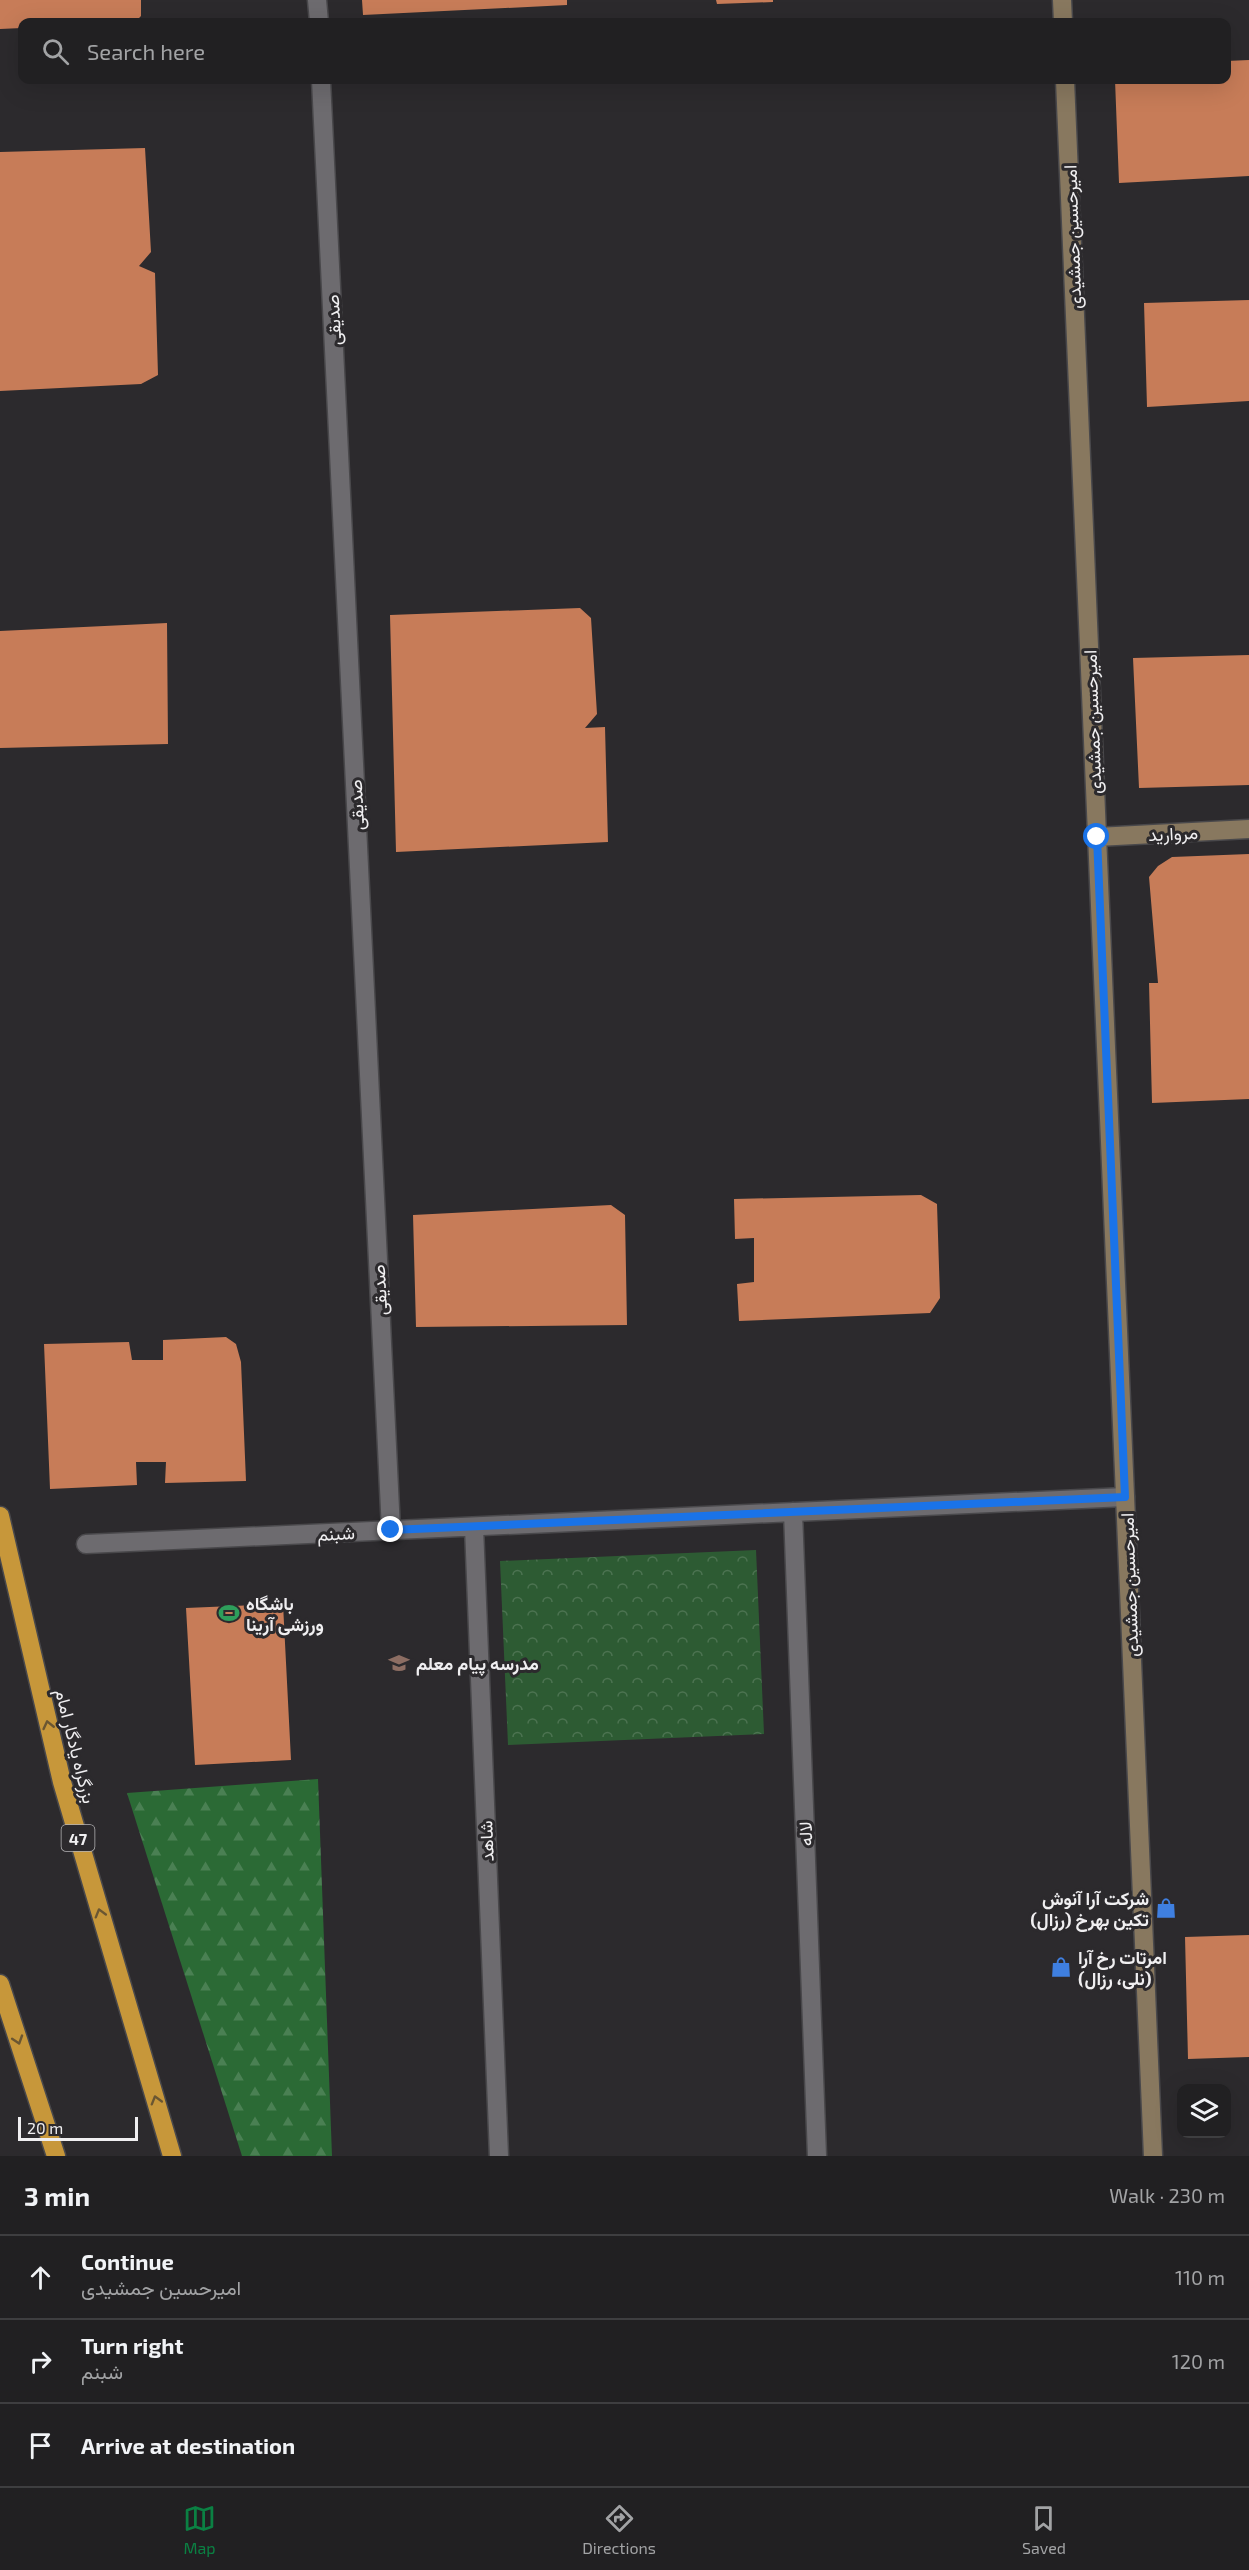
<!DOCTYPE html>
<meta charset="utf-8">
<style>
:root{--surface:#212022;--page:#2d2d2f;--text:#f1f3f6;--muted:#a2a3a5;--line:#3e3e40;--accent:#0b8043}
body{margin:0;font-family:"Exo 2",Vazirmatn,sans-serif;background:var(--page);color:var(--text)}
.controls{position:absolute;right:18px;bottom:18px;display:grid;overflow:hidden;border-radius:12px;box-shadow:0 6px 24px #0002}
.controls button{width:54px;height:54px;display:grid;place-items:center;padding:0;border:0;border-bottom:2px solid var(--line);background:var(--surface);color:var(--text);font:30px sans-serif}
.scale{position:absolute;left:18px;bottom:15px;width:120px;box-sizing:border-box;padding-left:6px;border:3px solid #f0eff1;border-top:0;font-size:16px;line-height:21px;white-space:nowrap;color:#f0eff1;-webkit-text-stroke:4px #2c2a2d;paint-order:stroke}
.stop{position:absolute;width:18px;height:18px;margin:-14px;border:4px solid #1a73e8;border-radius:50%;background:#fff}
.stop.end{background:#1a73e8;border-color:#fff;box-shadow:0 2px 6px #0008}
.list{margin:0;padding:0;list-style:none}
h2{display:flex;justify-content:space-between;align-items:center;height:78px;margin:0;padding:0 24px;font-size:26px}
h2 small{font-size:20px;font-weight:400;color:var(--muted)}
.list li{display:grid;grid-template-columns:39px 1fr auto;gap:18px;align-items:center;box-sizing:border-box;height:84px;padding:0 24px;border-top:2px solid var(--line)}
.list b{display:block;font-size:22px;white-space:nowrap}
.list p{margin:0;font-size:20px;white-space:nowrap;color:var(--muted)}
.list em{font-size:20px;font-style:normal;color:var(--muted)}
.icon{flex:none;width:33px;height:33px;fill:none;stroke:currentColor;stroke-width:2;stroke-linecap:round;stroke-linejoin:round}
.map{position:relative;flex:none;width:1249px;height:2156px;overflow:hidden}
.search{position:absolute;background:var(--surface);box-shadow:0 6px 24px #0002;left:18px;right:18px;top:18px;height:66px;display:flex;align-items:center;gap:15px;box-sizing:border-box;padding:0 21px;border-radius:12px;color:var(--muted);font-size:22px}
.sheet{height:330px;background:var(--surface)}
nav{display:flex;justify-content:space-around;align-items:center;box-sizing:border-box;height:84px;border-top:2px solid var(--line);background:var(--surface);font-size:16px;color:var(--muted)}
nav a{display:grid;justify-items:center;gap:3px}
nav .on{color:var(--accent)}
.map>svg:first-child{display:block}
.forest{fill:url(#forest-firs)}
.park{fill:url(#park-crowns)}
.building{fill:#c77c58}
.lines{fill:none;stroke-linecap:round;stroke-linejoin:round}
.street-casing{stroke:#49484b;stroke-width:21}
.secondary-casing{stroke:#49484b;stroke-width:21}
.highway-casing{stroke:#49484b;stroke-width:21}
.street{stroke:#6d6b6f;stroke-width:18}
.secondary{stroke:#88785f;stroke-width:18}
.highway{stroke:#c7973a;stroke-width:18}
.oneway{stroke:#6a5632}
.route{stroke:#1a73e8;stroke-width:8}
.labels{text-anchor:middle;dominant-baseline:central;stroke-width:6;stroke-linejoin:round;paint-order:stroke}
.shield{fill:#2c2a2d;stroke:#b5b4b6;stroke-width:1.5}
.shield-label{font-size:16px;font-weight:bold;fill:#f0eff1}
.street-label{font-size:18px;fill:#f0eff1;stroke:#2c2a2d}
.poi-label{font-size:18px;font-weight:bold;fill:#f0eff1;stroke:#2c2a2d;text-anchor:start}
</style>
<div class="map">
<svg width="1249" height="2156" viewBox="0 0 1249 2156">
<defs>
<pattern id="forest-firs" width="22" height="20" patternUnits="userSpaceOnUse" patternTransform="scale(1.5)"><rect width="22" height="20" fill="#2b6a35"/><path d="M5 1l3.5 6h-7zM16 11l3.5 6h-7z" fill="#4a8053"/></pattern>
<pattern id="park-crowns" width="20" height="18" patternUnits="userSpaceOnUse" patternTransform="scale(1.5)"><rect width="20" height="18" fill="#2d5b33"/><path d="M2 6a3 3 0 1 1 6 0M12 15a3 3 0 1 1 6 0" fill="none" stroke="#4c7351"/></pattern>
</defs>
<rect width="100%" height="100%" fill="#2c2a2d"/>
<path class="forest" d="M 318,1779 L 332,2156 L 242,2156 L 127,1793 Z"/>
<path class="park" d="M 756,1550 L 764,1734 L 508,1745 L 500,1561 Z"/>
<path class="building" d="M 0,0 L 141,0 L 141,16 L 135,22 L 22,22 L 22,28 L 0,29 Z
M 362,0 L 567,0 L 567,5 L 363,15 Z
M 716,0 L 773,0 L 773,2 L 717,4 Z
M 1249,60 L 1249,176 L 1119,183 L 1115,80 L 1226,80 L 1226,61 Z
M 145,148 L 151,252 L 139,266 L 155,273 L 158,375 L 141,384 L 0,391 L 0,152 Z
M 1249,300 L 1249,401 L 1147,407 L 1144,303 Z
M 580,608 L 591,618 L 597,714 L 585,728 L 605,727 L 608,842 L 396,852 L 390,615 Z
M 167,623 L 168,744 L 0,748 L 0,631 Z
M 1249,655 L 1249,785 L 1139,788 L 1133,658 Z
M 1249,854 L 1249,1099 L 1152,1103 L 1149,983 L 1158,983 L 1149,877 L 1158,866 L 1172,857 Z
M 921,1195 L 937,1204 L 940,1298 L 930,1313 L 739,1321 L 737,1284 L 754,1282 L 754,1238 L 735,1239 L 734,1199 Z
M 611,1205 L 625,1215 L 627,1325 L 416,1327 L 413,1215 Z
M 226,1337 L 236,1344 L 241,1362 L 246,1481 L 165,1483 L 166,1462 L 136,1462 L 137,1485 L 50,1489 L 44,1344 L 129,1342 L 132,1360 L 163,1360 L 163,1340 Z
M 283,1604 L 291,1760 L 195,1765 L 186,1608 Z
M 1249,1935 L 1249,2057 L 1188,2059 L 1185,1937 Z"/>
<g class="lines">
<g class="street-casing">
<path id="street" d="M 317,0 L 319,22
M 321,80 L 391,1530
M 793,1512 L 817,2156
M 474,1527 L 499,2156
M 86,1544 L 1125,1497"/>
</g>
<g class="secondary-casing">
<path id="secondary" d="M 1062,0 L 1063,22
M 1065,80 L 1153,2156
M 1097,837 L 1249,829"/>
</g>
<g class="highway-casing">
<path id="highway" d="M 0,1516 L 62,1782 L 172,2156
M 0,1984 L 56,2156"/>
</g>
<use href="#street" class="street"/>
<use href="#secondary" class="secondary"/>
<use href="#highway" class="highway"/>
</g>
<defs><path id="oneway-chevron" d="M-2-3.5L2.5 0L-2 3.5" fill="none" stroke-width="1.6" stroke-linecap="round" stroke-linejoin="round" transform="scale(1.5)"/></defs>
<g class="oneway">
<use href="#oneway-chevron" transform="translate(48 1725) rotate(-103)"/>
<use href="#oneway-chevron" transform="translate(100 1913) rotate(-106)"/>
<use href="#oneway-chevron" transform="translate(18 2040) rotate(72)"/>
<use href="#oneway-chevron" transform="translate(156 2100) rotate(-106)"/>
</g>
<g class="lines">
<path class="route" d="M 391,1530 L 1125,1497 L 1097,837"/>
</g>
<defs>
<g id="stadium-bare" transform="scale(1.62)"><path d="M0-5a6.5 5 0 1 0 0 10a6.5 5 0 1 0 0-10ZM-3.5-1.8h7v3.6h-7Z" fill="#2e9e5b" stroke="#2c2a2d" stroke-width="2.5" paint-order="stroke"/></g>
<g id="school-bare" transform="scale(1.62)"><path d="M0-5L7-2L0 1L-7-2ZM-4 1L0 2.5L4 1V4Q0 6-4 4Z" fill="#8d6e63" stroke="#2c2a2d" stroke-width="2.5" paint-order="stroke"/></g>
<g id="shop-bare" transform="scale(1.62)"><path d="M-5-2.5h2.3a2.7 3.5 0 0 1 5.4 0H5L5.5 6h-11ZM-1.5-2.5h3a1.5 2.3 0 0 0-3 0Z" fill="#3f7fe0" stroke="#2c2a2d" stroke-width="2.5" paint-order="stroke"/></g>
</defs>
<g fill-rule="evenodd">
<use href="#stadium-bare" x="229" y="1613"/>
<use href="#school-bare" x="399" y="1663"/>
<use href="#shop-bare" x="1166" y="1908"/>
<use href="#shop-bare" x="1061" y="1967"/>
</g>
<g class="labels">
<rect class="shield" x="61.5" y="1825" width="33" height="26" rx="4.5"/>
<g class="shield-label">
<text x="78" y="1838">47</text>
</g>
<g class="street-label">
<text transform="translate(1072 237) rotate(-92)">امیرحسین جمشیدی</text>
<text transform="translate(333 320) rotate(-93)">صدیقی</text>
<text transform="translate(1092 722) rotate(-92)">امیرحسین جمشیدی</text>
<text transform="translate(356 805) rotate(-93)">صدیقی</text>
<text transform="translate(1173 833) rotate(-3)">مروارید</text>
<text transform="translate(379 1290) rotate(-93)">صدیقی</text>
<text transform="translate(336 1533) rotate(-3)">شبنم</text>
<text transform="translate(1129 1585) rotate(-92)">امیرحسین جمشیدی</text>
<text transform="translate(76 1746) rotate(76)">بزرگراه یادگار امام</text>
<text transform="translate(805 1834) rotate(-92)">لاله</text>
<text transform="translate(486 1841) rotate(-92)">شاهد</text>
</g>
<g class="poi-label">
<text x="246" y="1603">باشگاه<tspan x="246" dy="21">ورزشی آرینا</tspan></text>
<text x="416" y="1663">مدرسه پیام معلم</text>
<text x="1149" y="1898" text-anchor="end">شرکت آرا آنوش<tspan x="1149" dy="21">تکین بهرخ (رزال)</tspan></text>
<text x="1078" y="1957">امرتات رخ آرا<tspan x="1078" dy="21">(نلی، رزال)</tspan></text>
</g>
</g>
</svg>
<div class="controls">
<button><svg class="icon" aria-label="layers" viewBox="0 0 24 24"><path d="M12 4l9 5-9 5-9-5zM3 14l9 5 9-5"/></svg></button>
</div>
<div class="scale">20 m</div>
<div class="stop" style="left:1097px;top:837px"></div>
<div class="stop end" style="left:391px;top:1530px"></div>
<div class="search"><svg class="icon" aria-label="search" viewBox="0 0 24 24"><circle cx="10" cy="10" r="6"/><path d="M15 15l6 6"/></svg>Search here</div>
</div>
<section class="sheet">
<h2>3 min<small>Walk · 230 m</small></h2>
<ul class="list">
<li><svg class="icon" aria-label="ahead" viewBox="0 0 24 24"><path d="M12 20V5M6 11l6-6 6 6"/></svg><div><b>Continue</b><p>امیرحسین جمشیدی</p></div><em>110 m</em></li>
<li><svg class="icon" aria-label="right" viewBox="0 0 24 24"><path d="M7 20v-9h11M14 6l5 5-5 5"/></svg><div><b>Turn right</b><p>شبنم</p></div><em>120 m</em></li>
<li><svg class="icon" aria-label="arrive" viewBox="0 0 24 24"><path d="M6 21V4h12l-3 4 3 4H6"/></svg><div><b>Arrive at destination</b></div></li>
</ul>
</section>
<nav>
<a class="on"><svg class="icon" aria-label="map" viewBox="0 0 24 24"><path d="M3 6l6-2 6 2 6-2v14l-6 2-6-2-6 2zM9 4v14M15 6v14"/></svg>Map</a>
<a><svg class="icon" aria-label="directions" viewBox="0 0 24 24"><path d="M12 3l9 9-9 9-9-9zM9 14v-3h6M13 9l2 2-2 2"/></svg>Directions</a>
<a><svg class="icon" aria-label="saved" viewBox="0 0 24 24"><path d="M7 4h10v16l-5-4-5 4z"/></svg>Saved</a>
</nav>
